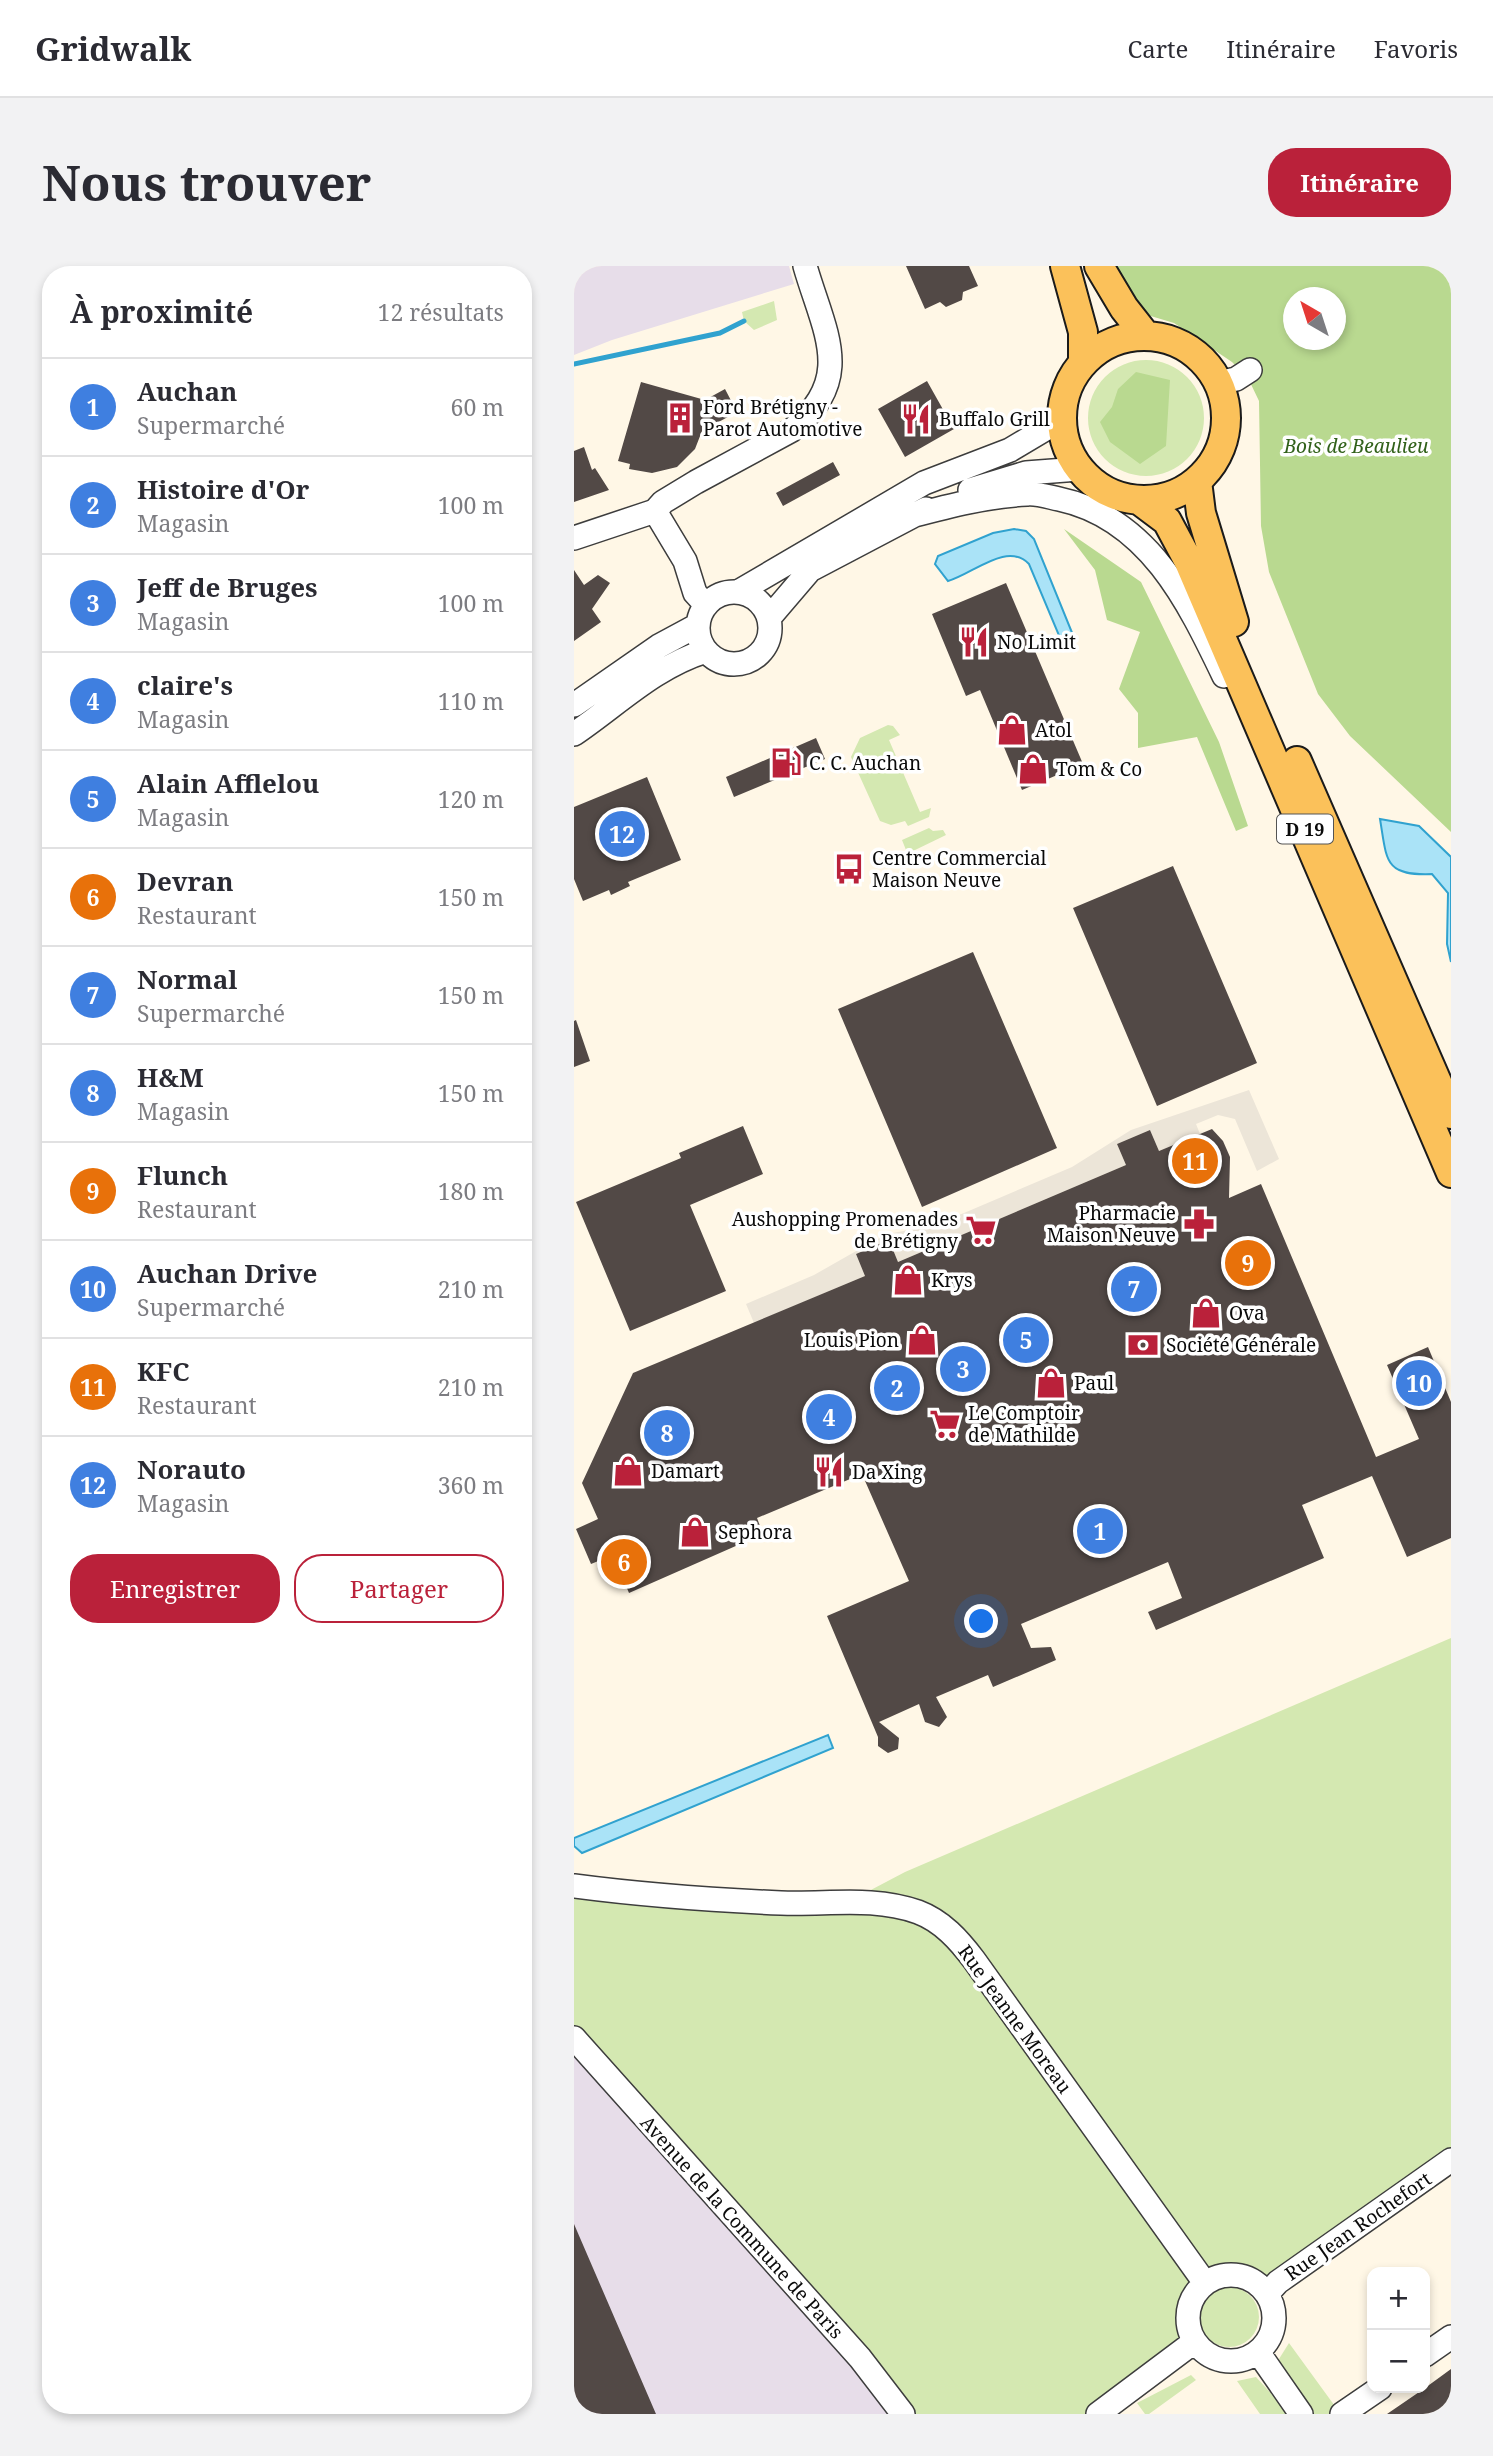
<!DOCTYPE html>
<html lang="fr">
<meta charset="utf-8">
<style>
:root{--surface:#fff;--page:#f2f2f3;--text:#2b2b33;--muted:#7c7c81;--line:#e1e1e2;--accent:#ba213a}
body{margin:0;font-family:"Noto Serif",serif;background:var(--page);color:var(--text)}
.controls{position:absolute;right:21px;bottom:21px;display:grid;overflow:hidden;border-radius:14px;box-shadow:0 4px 10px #0003}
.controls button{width:63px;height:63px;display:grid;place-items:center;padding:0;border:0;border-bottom:2px solid var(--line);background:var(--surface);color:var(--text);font:35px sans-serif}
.compass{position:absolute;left:709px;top:21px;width:63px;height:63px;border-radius:50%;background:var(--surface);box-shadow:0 4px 10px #0003;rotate:321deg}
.you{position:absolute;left:408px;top:1356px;width:24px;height:24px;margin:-18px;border:5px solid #fff;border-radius:50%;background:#1a73e8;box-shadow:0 0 0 10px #1a73e833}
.badge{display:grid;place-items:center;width:46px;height:46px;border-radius:50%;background:var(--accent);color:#fff;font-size:23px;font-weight:700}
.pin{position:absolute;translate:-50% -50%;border:4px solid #fff;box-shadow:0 2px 7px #0006}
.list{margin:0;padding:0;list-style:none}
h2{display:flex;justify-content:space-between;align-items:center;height:91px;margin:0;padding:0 28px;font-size:30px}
h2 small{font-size:23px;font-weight:400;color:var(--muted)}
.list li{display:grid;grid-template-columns:46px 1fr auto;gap:21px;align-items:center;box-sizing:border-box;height:98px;padding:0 28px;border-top:2px solid var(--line)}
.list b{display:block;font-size:26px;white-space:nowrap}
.list p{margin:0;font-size:23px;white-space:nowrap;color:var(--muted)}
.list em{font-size:23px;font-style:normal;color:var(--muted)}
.actions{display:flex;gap:14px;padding:21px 28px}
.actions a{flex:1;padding:16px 0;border:2px solid var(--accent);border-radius:28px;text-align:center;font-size:24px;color:var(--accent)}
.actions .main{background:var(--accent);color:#fff}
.map{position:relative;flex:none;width:877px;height:2148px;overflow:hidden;border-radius:28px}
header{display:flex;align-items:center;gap:42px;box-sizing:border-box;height:98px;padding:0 35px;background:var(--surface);border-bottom:2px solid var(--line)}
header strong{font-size:33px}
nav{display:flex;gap:38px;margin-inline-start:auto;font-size:24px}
.intro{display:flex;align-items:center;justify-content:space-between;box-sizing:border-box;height:168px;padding:0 42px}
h1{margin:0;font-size:49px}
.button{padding:18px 32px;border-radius:28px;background:var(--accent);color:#fff;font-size:24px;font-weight:700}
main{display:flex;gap:42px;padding:0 42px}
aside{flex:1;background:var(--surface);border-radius:28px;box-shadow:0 4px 10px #0003}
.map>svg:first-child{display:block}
.industrial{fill:#e7dde9}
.green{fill:#d4e8b1}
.forest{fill:#b9d990;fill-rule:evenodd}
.plaza{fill:#ece5d8}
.water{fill:#aae3f7;stroke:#30a2cf;stroke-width:2}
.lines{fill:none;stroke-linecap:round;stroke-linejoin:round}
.stream{stroke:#30a2cf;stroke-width:5}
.building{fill:#524946}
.minor-casing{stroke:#3d3d3d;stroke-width:26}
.major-casing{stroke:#1b1b1b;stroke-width:32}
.minor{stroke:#fff;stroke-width:23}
.major{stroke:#fbc15a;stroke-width:28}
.labels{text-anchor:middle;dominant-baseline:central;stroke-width:7;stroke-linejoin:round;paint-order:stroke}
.shield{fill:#fff;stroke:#545454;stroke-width:2}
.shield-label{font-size:18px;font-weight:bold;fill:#0a0a0a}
.poi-label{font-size:19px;fill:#0a0a0a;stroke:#fff;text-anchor:start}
.park-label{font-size:19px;font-style:italic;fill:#31611a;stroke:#fff}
.street-label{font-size:19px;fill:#0a0a0a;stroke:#fff}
</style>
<header>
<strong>Gridwalk</strong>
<nav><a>Carte</a><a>Itinéraire</a><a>Favoris</a></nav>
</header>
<div class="intro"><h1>Nous trouver</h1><a class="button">Itinéraire</a></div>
<main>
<aside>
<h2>À proximité<small>12 résultats</small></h2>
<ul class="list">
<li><span class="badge" style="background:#3f7fe0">1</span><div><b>Auchan</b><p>Supermarché</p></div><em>60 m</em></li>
<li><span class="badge" style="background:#3f7fe0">2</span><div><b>Histoire d'Or</b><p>Magasin</p></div><em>100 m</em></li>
<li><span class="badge" style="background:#3f7fe0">3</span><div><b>Jeff de Bruges</b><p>Magasin</p></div><em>100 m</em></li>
<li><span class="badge" style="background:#3f7fe0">4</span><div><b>claire's</b><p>Magasin</p></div><em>110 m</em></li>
<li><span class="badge" style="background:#3f7fe0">5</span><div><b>Alain Afflelou</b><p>Magasin</p></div><em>120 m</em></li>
<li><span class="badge" style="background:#e8710a">6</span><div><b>Devran</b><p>Restaurant</p></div><em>150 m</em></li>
<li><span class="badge" style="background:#3f7fe0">7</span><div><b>Normal</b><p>Supermarché</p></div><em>150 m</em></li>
<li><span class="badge" style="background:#3f7fe0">8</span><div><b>H&amp;M</b><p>Magasin</p></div><em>150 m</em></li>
<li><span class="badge" style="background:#e8710a">9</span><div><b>Flunch</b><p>Restaurant</p></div><em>180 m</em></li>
<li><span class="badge" style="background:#3f7fe0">10</span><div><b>Auchan Drive</b><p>Supermarché</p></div><em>210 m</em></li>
<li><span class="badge" style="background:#e8710a">11</span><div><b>KFC</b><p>Restaurant</p></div><em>210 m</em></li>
<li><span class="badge" style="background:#3f7fe0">12</span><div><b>Norauto</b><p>Magasin</p></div><em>360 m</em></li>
</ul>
<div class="actions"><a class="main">Enregistrer</a><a>Partager</a></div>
</aside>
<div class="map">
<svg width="877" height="2148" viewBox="0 0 877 2148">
<rect width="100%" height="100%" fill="#fff7e6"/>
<path class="industrial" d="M 0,0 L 215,0 L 220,18 L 38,74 L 0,89 Z
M 0,1775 L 329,2148 L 0,2148 Z"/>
<path class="green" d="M 200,35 L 203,54 L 180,64 L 170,55 L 168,46 Z
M514 152a58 58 0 1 1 116 0a58 58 0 1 1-116 0Z
M 314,459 L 319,460 L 326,469 L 315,474 L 346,546 L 357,542 L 355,551 L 334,560 L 331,555 L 317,559 L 306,555 L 277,491 L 286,472 Z
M 355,562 L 359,565 L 369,564 L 372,569 L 339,585 L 332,584 L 328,574 Z
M 877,1372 L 877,1884 L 692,2020 C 653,1978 592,2022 613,2075 L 516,2148 L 331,2148 L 0,1762 L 0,1630 L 255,1646 L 331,1606 Z
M625 2051a30 30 0 1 1 60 0a30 30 0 1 1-60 0Z
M 715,2077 L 763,2143 L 757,2148 L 735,2148 L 708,2101 L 705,2093 Z
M 617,2109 L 622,2114 L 575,2148 L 571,2148 L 563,2137 Z
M 682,2111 L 716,2148 L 686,2148 L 663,2115 Z"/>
<path class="forest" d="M 525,0 L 877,0 L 877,566 L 776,470 L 744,428 L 695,306 L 687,260 L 685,135 L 674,112 L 658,96 L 600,57 L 550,42 ZM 720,32 L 762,32 L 762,74 L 720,74 Z
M 562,106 L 596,114 L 592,180 L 566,198 L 536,176 L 526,156 L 538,141 L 544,123 Z
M 490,263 L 567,316 L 645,476 L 674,560 L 662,565 L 623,471 L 564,482 L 564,447 L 545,423 L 566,366 L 533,354 L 521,304 Z"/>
<path class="plaza" d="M 675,824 L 705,893 L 683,905 L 661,853 L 644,849 L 622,858 L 626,868 L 585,885 L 576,864 L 543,878 L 552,899 L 324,996 L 315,974 L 282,988 L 291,1010 L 180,1057 L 172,1038 L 240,1009 L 298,976 L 314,968 L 355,960 L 390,947 L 498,901 L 557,864 Z"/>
<path class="water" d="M 440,263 L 452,265 L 460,273 L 501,374 L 489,379 L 455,298 C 433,275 399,308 374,315 L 361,298 L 364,290 L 419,267 Z
M 806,553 L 845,560 L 877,591 L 877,696 L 873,678 L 874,627 L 858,608 C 810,610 813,595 806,553 Z
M 254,1469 L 259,1482 L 8,1587 L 0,1580 L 0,1572 Z"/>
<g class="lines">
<path class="stream" d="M 0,98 L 146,67 L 170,55"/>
</g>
<path class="building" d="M 332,0 L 395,0 L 404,20 L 389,26 L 388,34 L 372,41 L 366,36 L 351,43 Z
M 353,115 L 380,163 L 331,191 L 304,143 Z
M 67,116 L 131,134 L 151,123 L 163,146 L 128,165 L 121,183 L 103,201 L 78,207 L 55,203 L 56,198 L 44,195 Z
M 10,181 L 18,204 L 21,202 L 35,224 L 0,236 L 0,185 Z
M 259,196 L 266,209 L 209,240 L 202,227 Z
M 0,304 L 10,319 L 24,309 L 36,317 L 18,343 L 27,356 L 0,375 Z
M 432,317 L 509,498 L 448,524 L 406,424 L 392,430 L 358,348 Z
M 242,472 L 251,493 L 160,531 L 152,511 Z
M 73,511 L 107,594 L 54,616 L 56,620 L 37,629 L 35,624 L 9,635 L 0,613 L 0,541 Z
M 599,600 L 683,797 L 583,840 L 499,642 Z
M 399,686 L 483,882 L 348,941 L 264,743 Z
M 2,754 L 16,795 L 0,801 L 0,755 Z
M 169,860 L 189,908 L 116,939 L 152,1025 L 56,1065 L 2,936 L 107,892 L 105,887 Z
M 638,863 L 649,875 L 656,891 L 655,932 L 687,918 L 802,1191 L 845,1173 L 813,1099 L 854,1081 L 877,1136 L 877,1272 L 833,1291 L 798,1210 L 728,1239 L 750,1292 L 582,1364 L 574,1346 L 608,1332 L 594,1296 L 447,1358 L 457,1382 L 477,1381 L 482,1394 L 419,1421 L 414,1409 L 362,1431 L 373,1451 L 365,1461 L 351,1456 L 345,1438 L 305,1456 L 325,1472 L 324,1483 L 314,1487 L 304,1480 L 304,1471 L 253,1350 L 335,1315 L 288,1208 L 183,1252 L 189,1268 L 55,1327 L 39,1289 L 17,1298 L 2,1263 L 24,1253 L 8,1217 L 59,1107 L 291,1010 L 282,988 L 315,974 L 324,996 L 552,899 L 543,878 L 576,864 L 585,885 Z
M 0,1958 L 82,2148 L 0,2148 Z
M 877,2103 L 877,2148 L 813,2148 L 851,2122 Z"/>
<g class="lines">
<g class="minor-casing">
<path id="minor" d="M 644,117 L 662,113 L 676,104
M 396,224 L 452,207 L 505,203
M 81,245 L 111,295 L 121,327 L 132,339
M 337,250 C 375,240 413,230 453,228 C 463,227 475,231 485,233 C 574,252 614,335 650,410
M 0,272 L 81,245 L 89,236 L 122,216 L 218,164 C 282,112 250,66 231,0
M124 362a36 36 0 1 1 72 0a36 36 0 1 1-72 0Z
M 164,326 L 350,217 L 436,184 L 488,153
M 195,352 L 236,304 L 352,243
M 0,439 L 85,380 L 124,359
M 0,468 C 43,439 80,401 132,385
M 0,1620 C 68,1629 138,1634 207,1637 C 253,1639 299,1630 344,1646 C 368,1655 385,1674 400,1694 L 631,2017
M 0,1772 L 286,2092 L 329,2148
M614 2052a43 43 0 1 1 86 0a43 43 0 1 1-86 0Z
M 693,2028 L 704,2016 L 877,1894
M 684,2086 L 727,2148
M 851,2089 L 877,2071
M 524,2148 L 620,2076
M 768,2148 L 806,2122"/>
</g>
<g class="major-casing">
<path id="major" d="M 491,0 L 509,66 L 509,97
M 525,0 L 550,42 L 572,70
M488 152a82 82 0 1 1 164 0a82 82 0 1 1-164 0Z
M 623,215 L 627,247 L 660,356
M 565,234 L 593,255 L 615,296 L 877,907
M 723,495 L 877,848"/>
</g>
<use href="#minor" class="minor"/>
<use href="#major" class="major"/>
</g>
<defs>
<g id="building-bare" transform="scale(2.415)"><path d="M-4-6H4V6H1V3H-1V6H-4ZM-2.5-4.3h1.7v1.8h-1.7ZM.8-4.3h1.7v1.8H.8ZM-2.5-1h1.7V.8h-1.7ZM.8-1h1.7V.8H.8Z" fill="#ba213a" stroke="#fff" stroke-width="2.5" paint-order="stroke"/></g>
<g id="restaurant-bare" transform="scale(2.415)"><path d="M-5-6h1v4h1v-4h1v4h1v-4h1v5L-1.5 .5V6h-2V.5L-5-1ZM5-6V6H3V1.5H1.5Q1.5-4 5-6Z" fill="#ba213a" stroke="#fff" stroke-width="2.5" paint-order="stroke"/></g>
<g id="shop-bare" transform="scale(2.415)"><path d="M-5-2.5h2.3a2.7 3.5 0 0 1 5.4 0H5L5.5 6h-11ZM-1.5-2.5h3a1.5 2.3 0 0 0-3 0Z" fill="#ba213a" stroke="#fff" stroke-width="2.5" paint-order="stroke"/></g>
<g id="fuel-bare" transform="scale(2.415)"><path d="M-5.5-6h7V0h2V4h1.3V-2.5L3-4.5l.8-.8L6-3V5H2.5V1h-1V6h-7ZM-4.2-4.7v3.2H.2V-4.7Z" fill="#ba213a" stroke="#fff" stroke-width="2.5" paint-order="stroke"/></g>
<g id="bus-bare" transform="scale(2.415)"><path d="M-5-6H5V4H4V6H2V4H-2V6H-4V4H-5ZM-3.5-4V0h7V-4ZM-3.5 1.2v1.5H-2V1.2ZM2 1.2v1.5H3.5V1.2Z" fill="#ba213a" stroke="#fff" stroke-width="2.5" paint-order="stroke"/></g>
<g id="pharmacy-bare" transform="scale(2.415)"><path d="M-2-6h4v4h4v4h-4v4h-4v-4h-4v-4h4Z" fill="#ba213a" stroke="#fff" stroke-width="2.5" paint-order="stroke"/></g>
<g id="supermarket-bare" transform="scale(2.415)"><path d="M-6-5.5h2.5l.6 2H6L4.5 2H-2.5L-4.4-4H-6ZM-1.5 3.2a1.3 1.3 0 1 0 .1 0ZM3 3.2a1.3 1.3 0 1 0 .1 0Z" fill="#ba213a" stroke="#fff" stroke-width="2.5" paint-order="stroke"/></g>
<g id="bank-bare" transform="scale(2.415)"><path d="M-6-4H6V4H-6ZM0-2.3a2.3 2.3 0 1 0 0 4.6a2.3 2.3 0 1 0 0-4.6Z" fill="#ba213a" stroke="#fff" stroke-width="2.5" paint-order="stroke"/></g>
</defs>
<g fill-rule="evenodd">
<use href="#building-bare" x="106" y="152"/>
<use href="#restaurant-bare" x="342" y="153"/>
<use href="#restaurant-bare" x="400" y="376"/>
<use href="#shop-bare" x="438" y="464"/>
<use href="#fuel-bare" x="212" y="497"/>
<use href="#shop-bare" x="459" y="503"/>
<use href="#bus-bare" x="275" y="603"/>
<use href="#pharmacy-bare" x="625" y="958"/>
<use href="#supermarket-bare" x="407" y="964"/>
<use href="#shop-bare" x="334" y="1014"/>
<use href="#shop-bare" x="632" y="1047"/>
<use href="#shop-bare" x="348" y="1074"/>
<use href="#bank-bare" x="569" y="1079"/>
<use href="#shop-bare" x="477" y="1117"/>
<use href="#supermarket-bare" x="371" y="1158"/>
<use href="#shop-bare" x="54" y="1205"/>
<use href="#restaurant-bare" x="255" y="1206"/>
<use href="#shop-bare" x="121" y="1266"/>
</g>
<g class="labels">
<rect class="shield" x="703" y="548.5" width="56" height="29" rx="5"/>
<g class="shield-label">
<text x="731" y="563">D 19</text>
</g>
<g class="poi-label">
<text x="129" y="141">Ford Brétigny -<tspan x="129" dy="22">Parot Automotive</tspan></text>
<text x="365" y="153">Buffalo Grill</text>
<text x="423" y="376">No Limit</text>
<text x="461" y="464">Atol</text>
<text x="235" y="497">C. C. Auchan</text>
<text x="482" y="503">Tom &amp; Co</text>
<text x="298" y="592">Centre Commercial<tspan x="298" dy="22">Maison Neuve</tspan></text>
<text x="602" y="947" text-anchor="end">Pharmacie<tspan x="602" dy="22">Maison Neuve</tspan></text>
<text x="384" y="953" text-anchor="end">Aushopping Promenades<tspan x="384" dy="22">de Brétigny</tspan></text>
<text x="357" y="1014">Krys</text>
<text x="655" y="1047">Ova</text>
<text x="325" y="1074" text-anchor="end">Louis Pion</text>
<text x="592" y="1079">Société Générale</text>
<text x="500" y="1117">Paul</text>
<text x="394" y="1147">Le Comptoir<tspan x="394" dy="22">de Mathilde</tspan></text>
<text x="77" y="1205">Damart</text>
<text x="278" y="1206">Da Xing</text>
<text x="144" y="1266">Sephora</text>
</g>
<g class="park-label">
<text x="782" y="180">Bois de Beaulieu</text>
</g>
<g class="street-label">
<text transform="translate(441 1753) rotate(54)">Rue Jeanne Moreau</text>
<text transform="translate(784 1960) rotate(-35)">Rue Jean Rochefort</text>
<text transform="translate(168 1961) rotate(48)">Avenue de la Commune de Paris</text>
</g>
</g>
</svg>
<div class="controls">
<button>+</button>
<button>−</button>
</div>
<svg class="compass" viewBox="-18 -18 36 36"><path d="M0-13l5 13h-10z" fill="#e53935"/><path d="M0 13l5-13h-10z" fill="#7c7c81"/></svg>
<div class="you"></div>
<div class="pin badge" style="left:526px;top:1265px;background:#3f7fe0">1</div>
<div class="pin badge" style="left:323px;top:1122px;background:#3f7fe0">2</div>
<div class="pin badge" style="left:389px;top:1103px;background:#3f7fe0">3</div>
<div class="pin badge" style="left:255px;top:1151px;background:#3f7fe0">4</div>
<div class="pin badge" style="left:452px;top:1074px;background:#3f7fe0">5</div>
<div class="pin badge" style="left:50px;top:1296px;background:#e8710a">6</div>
<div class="pin badge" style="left:560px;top:1023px;background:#3f7fe0">7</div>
<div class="pin badge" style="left:93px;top:1167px;background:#3f7fe0">8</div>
<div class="pin badge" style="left:674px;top:997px;background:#e8710a">9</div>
<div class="pin badge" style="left:845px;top:1117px;background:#3f7fe0">10</div>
<div class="pin badge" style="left:621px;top:895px;background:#e8710a">11</div>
<div class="pin badge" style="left:48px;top:568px;background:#3f7fe0">12</div>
</div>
</main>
